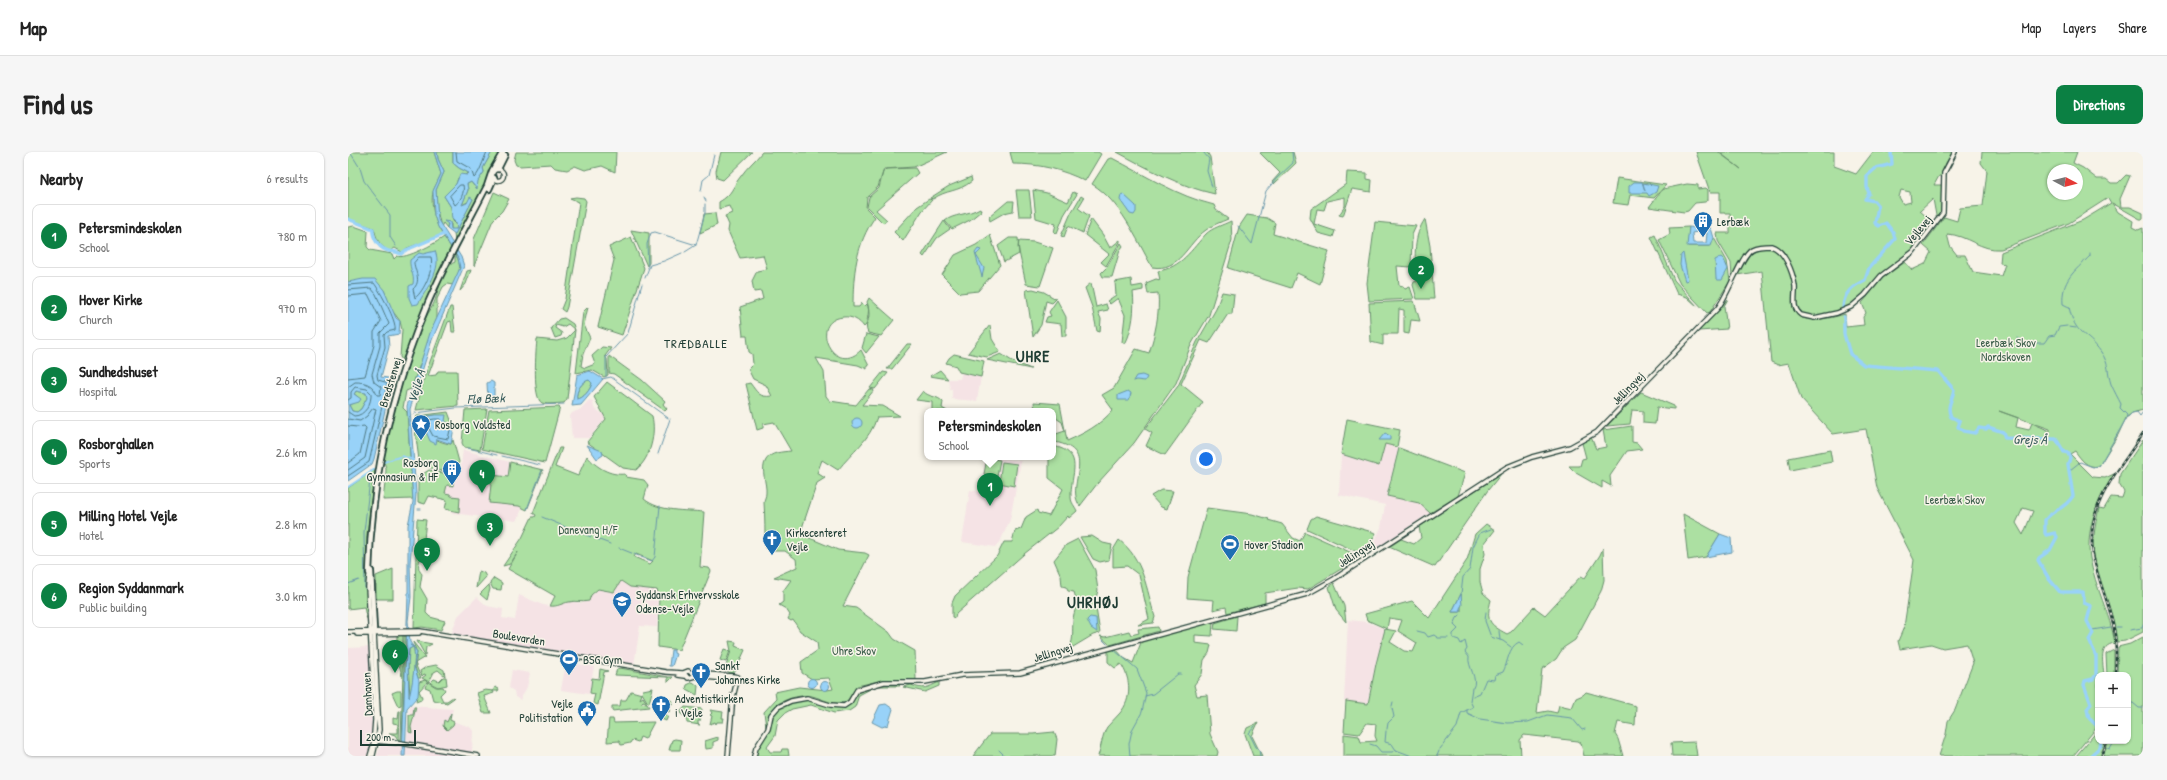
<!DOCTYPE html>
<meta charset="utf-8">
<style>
:root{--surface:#fff;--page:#f6f6f6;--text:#222;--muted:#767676;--line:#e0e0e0;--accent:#0b8043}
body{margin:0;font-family:"Patrick Hand",sans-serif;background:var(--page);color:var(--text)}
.controls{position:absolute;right:12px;bottom:12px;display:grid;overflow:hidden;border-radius:8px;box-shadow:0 1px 3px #0004}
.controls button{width:36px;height:36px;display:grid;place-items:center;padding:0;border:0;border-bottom:1px solid var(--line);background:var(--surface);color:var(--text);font:20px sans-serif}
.compass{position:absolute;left:1699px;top:12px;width:36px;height:36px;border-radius:50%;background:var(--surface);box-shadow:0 1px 3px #0004;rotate:97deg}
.scale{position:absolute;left:12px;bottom:10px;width:56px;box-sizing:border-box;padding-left:4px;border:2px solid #1f3d34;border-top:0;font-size:11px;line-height:14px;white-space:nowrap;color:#1f3d34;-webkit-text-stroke:3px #f7f3e8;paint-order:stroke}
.you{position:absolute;left:858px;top:307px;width:14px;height:14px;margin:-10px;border:3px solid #fff;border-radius:50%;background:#1a73e8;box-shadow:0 0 0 6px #1a73e833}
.badge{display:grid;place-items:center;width:26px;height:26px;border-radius:50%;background:var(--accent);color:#fff;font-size:13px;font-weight:700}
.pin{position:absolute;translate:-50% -33px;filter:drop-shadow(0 1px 2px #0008)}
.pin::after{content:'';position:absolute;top:21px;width:14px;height:12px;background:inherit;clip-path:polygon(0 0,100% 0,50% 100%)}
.popup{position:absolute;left:576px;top:256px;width:132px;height:52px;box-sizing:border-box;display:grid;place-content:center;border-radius:8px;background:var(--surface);filter:drop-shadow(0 1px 3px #0005);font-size:13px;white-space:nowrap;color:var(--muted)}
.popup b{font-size:15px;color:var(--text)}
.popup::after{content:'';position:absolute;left:50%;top:100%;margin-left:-8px;border:8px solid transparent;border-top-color:var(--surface)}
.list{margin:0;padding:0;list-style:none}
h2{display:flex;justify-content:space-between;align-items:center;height:52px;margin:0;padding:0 16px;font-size:17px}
h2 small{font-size:13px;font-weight:400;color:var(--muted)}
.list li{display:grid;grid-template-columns:26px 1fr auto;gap:12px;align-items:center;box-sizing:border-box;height:64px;margin:0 8px 8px;padding:0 8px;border:1px solid var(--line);border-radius:8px}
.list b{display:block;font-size:15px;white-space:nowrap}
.list p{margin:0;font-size:13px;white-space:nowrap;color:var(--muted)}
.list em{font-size:13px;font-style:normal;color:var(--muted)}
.map{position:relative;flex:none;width:1795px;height:604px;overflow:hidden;border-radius:8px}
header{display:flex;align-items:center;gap:24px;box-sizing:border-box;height:56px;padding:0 20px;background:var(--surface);border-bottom:1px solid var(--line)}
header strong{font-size:19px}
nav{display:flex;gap:22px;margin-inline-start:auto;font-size:14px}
.intro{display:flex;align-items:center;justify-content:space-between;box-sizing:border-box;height:96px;padding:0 24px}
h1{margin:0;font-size:28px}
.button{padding:10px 18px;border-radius:8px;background:var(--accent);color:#fff;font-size:14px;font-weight:700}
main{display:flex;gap:24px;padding:0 24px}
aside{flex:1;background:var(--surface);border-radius:8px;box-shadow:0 1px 3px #0004}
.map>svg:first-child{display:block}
.built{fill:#f5e3e5}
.green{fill:#ace0a2;stroke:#668e6b;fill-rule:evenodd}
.water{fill:#98d2f8;stroke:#6896aa;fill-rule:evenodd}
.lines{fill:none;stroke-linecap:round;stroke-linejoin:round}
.shore{stroke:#4f7982;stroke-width:1}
.stream{stroke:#6896aa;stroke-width:1}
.canal{stroke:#98d2f8;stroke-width:2}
.river{stroke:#98d2f8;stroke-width:3.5}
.major-casing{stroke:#1f3d34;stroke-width:6}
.highway-casing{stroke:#1f3d34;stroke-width:8}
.major{stroke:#f7f3e8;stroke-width:3.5}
.highway{stroke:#f7f3e8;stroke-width:4.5}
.rail-casing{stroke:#1f3d34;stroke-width:2.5}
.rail{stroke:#f7f3e8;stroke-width:1;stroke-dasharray:3;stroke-linecap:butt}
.labels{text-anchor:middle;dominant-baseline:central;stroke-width:3;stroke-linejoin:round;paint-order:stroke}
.poi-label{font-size:12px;fill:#1f3d34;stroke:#f7f3e8;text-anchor:start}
.street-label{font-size:12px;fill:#1f3d34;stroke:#f7f3e8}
.park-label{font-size:12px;fill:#3b5e4a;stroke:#f7f3e8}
.neighbourhood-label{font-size:13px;letter-spacing:1px;fill:#1f3d34;stroke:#f7f3e8}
.water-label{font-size:13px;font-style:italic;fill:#375b5b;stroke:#f7f3e8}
.district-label{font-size:16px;font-weight:bold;letter-spacing:1px;fill:#1f3d34;stroke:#f7f3e8}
</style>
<header>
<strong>Map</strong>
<nav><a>Map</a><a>Layers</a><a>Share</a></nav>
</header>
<div class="intro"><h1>Find us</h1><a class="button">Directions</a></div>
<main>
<aside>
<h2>Nearby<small>6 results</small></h2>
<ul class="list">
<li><span class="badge">1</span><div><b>Petersmindeskolen</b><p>School</p></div><em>780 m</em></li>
<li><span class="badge">2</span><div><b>Hover Kirke</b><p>Church</p></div><em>970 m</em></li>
<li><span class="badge">3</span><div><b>Sundhedshuset</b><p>Hospital</p></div><em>2.6 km</em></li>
<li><span class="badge">4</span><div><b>Rosborghallen</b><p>Sports</p></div><em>2.6 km</em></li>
<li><span class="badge">5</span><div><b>Milling Hotel Vejle</b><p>Hotel</p></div><em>2.8 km</em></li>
<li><span class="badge">6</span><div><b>Region Syddanmark</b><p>Public building</p></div><em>3.0 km</em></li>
</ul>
</aside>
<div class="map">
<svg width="1795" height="604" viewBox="0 0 1795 604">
<rect width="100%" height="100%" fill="#f7f3e8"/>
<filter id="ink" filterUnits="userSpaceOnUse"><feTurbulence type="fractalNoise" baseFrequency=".025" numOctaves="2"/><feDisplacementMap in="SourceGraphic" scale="8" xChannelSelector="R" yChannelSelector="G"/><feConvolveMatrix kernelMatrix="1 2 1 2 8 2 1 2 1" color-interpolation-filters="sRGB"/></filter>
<g filter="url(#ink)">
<path class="built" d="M 614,220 L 633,225 L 629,249 L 604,247 L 604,237 L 602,237 L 600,227 L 612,227 Z
M 241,248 L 245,249 L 246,256 L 256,263 L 257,267 L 241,286 L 224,286 L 222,264 L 224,261 L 233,257 Z
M 1037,292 L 1051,296 L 1039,344 L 1071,351 L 1082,361 L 1020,402 L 1033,376 L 1037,353 L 991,343 L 993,302 L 1030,314 Z
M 115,298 L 190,317 L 169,369 L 103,361 L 103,359 L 97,357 L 100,348 L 81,344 L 98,321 L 104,322 L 110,319 L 113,314 Z
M 637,305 L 673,309 L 662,368 L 653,388 L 647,395 L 614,390 L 622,338 L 632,340 Z
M 272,429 L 282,435 L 309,438 L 310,442 L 309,475 L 292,474 L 286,513 L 105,482 L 104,480 L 110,464 L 129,445 L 139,454 L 155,457 L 154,466 L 167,468 L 171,443 L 195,453 L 208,455 L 222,449 L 233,451 L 240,449 L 243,443 L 250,437 L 266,440 Z
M 1000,468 L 1019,470 L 1037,477 L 1028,512 L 1020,552 L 996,549 Z
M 22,495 L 25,590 L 20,604 L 0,604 L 0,496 Z
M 218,510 L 246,515 L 241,542 L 213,538 Z
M 164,518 L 182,521 L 179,535 L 172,548 L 167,545 L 166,539 L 161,536 Z
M 62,554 L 105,557 L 102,568 L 122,575 L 125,579 L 124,600 L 122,602 L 111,601 L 108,604 L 29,604 L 33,592 L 58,594 Z"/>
<path class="green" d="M 0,0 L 86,0 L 93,22 C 91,27 88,32 86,37 C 81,50 87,72 95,83 L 59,96 L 54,100 L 47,96 L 42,99 C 31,95 28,85 26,76 L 0,67 Z
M 89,0 L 105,0 L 105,11 L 111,16 L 121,21 L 110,26 L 108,32 L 96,44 L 103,55 L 105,69 L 110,74 L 107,78 L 103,77 L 103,72 L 100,70 L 99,76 L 95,71 L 93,75 L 89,58 L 88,38 L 96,20 L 90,7 Z
M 144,0 L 153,0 L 142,17 L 140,29 L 107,91 L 106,81 L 107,82 L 125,47 L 114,53 L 120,38 L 119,32 L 123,30 L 126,34 L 136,20 L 135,16 Z
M 168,0 L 268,0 L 267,20 L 254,14 L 237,18 L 227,14 L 219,18 L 207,16 L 203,12 L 172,14 L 168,13 L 166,8 Z
M 373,0 L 404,0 L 375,28 L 369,26 L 368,19 Z
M 414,0 L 599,0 L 566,15 L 536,17 L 530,35 L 519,45 L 518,56 L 527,65 C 508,92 505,122 505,155 L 511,155 L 514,151 L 517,154 L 519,152 C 522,159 522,170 516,175 C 511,168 504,164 495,165 C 459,169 486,226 513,198 L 521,214 L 519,214 L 519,217 L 510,213 L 468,206 L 476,220 L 478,244 L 482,249 L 508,253 L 521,237 L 526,238 L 514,253 L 535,254 L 552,264 L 529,265 C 522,288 504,300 490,318 L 474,308 L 469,321 L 477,326 L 469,331 L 452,382 L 490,398 L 517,401 L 521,403 L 495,454 L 508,456 L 541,480 L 546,487 L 567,499 L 568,528 L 535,528 L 509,534 L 499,549 C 486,555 476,547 464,544 C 452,542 430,548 424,558 C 420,563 421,570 418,575 L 416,560 L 428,547 L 427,540 L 451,535 L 479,538 L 485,537 L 481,526 L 464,527 L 454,521 L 453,510 L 470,498 L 469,490 L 452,479 L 445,468 L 443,469 L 440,467 L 442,463 L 438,457 L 431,453 L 435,450 L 435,439 L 443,428 L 426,425 L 449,415 L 448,407 L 437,399 L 423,399 L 417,396 C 417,381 417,366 416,350 C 416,347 418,345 418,341 C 419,331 412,318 418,308 C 423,300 434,300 443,299 L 426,270 L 415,272 L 415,276 L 409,278 L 398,232 L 402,231 C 409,240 411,246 424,244 L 418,233 L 405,227 L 400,217 L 405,212 L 404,202 L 401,200 L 399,184 L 395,184 L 392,155 L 415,147 L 413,139 L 406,140 L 404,129 L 409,119 L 419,117 L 415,103 L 392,106 L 380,79 L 381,73 L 377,64 L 384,61 L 381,54 L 371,57 L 371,50 C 385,42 384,35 393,24 C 399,15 407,9 414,0 Z
M 662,0 L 750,0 L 753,2 L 737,29 C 713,17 691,12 665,12 Z
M 769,0 L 859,0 L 862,5 L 867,42 C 833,35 799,16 769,0 Z
M 914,0 L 945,0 L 948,11 L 926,32 L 924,30 L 932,21 L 912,1 Z
M 1348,0 L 1370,0 L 1393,17 L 1371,0 L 1486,0 L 1486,14 L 1508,22 L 1525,0 L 1605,0 L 1598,11 L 1595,24 L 1591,24 L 1586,33 L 1595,33 L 1595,59 L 1589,69 L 1585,47 L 1572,59 L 1587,72 L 1564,100 L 1533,123 L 1516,143 L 1502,154 L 1484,161 L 1463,165 L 1455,163 L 1448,155 L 1443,115 L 1436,100 L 1427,93 C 1397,89 1398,105 1384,125 L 1383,111 L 1370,89 L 1369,81 L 1382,81 L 1382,61 L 1372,61 L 1372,40 L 1362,40 ZM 1553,38 L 1562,40 L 1563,50 L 1555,52 L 1551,45 Z
M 1634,0 L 1729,0 L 1725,11 L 1735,16 L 1749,27 L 1758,27 L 1763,31 L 1770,31 L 1778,23 L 1782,24 L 1772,47 L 1773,55 L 1782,55 L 1795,61 L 1795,67 L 1792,67 L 1764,51 L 1770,60 L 1785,69 L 1784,75 L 1790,78 L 1795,76 L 1795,258 L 1784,261 L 1778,266 L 1770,283 L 1751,314 C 1739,317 1733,307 1727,299 L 1722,302 L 1745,325 L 1757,326 L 1766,322 C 1751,346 1737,376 1742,406 C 1747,435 1762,462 1767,491 C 1750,493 1755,511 1756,523 L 1750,523 L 1750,574 L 1725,604 L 1591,604 L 1598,582 L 1600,569 L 1607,558 L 1625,511 L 1619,492 L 1595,496 L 1583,492 L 1552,497 L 1550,489 L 1556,475 L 1566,408 L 1529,336 L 1518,277 L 1485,282 L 1453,247 L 1441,211 L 1430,213 L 1423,210 L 1414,119 L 1389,123 C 1396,109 1401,97 1418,96 C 1423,96 1428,96 1431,100 C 1438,109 1444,123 1445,134 C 1447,144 1441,155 1450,163 C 1459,172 1487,165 1497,162 L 1498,175 L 1516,173 L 1515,165 L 1518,161 L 1514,151 L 1535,126 L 1557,110 L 1564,118 L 1577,112 L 1583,100 L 1575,93 L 1596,65 L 1609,69 L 1612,56 L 1635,54 L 1639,19 L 1633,11 ZM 1705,18 L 1729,18 L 1729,42 L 1705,42 ZM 1760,46 L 1763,51 L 1735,68 L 1653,100 L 1652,111 L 1657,112 L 1653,124 L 1625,120 L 1617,103 L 1609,103 L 1602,94 L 1599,82 C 1619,83 1633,99 1653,97 L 1721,71 ZM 1651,259 L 1702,277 L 1702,279 L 1684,271 L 1681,278 L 1668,275 L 1670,266 ZM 1675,356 L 1685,359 L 1675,383 L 1668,371 Z
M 764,6 C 797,23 829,44 866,53 L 868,58 L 880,67 C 873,70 864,73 858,78 C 839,91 832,120 804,115 C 788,86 772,49 744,32 L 760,7 Z
M 567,16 L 570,21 L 528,58 L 539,68 L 535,71 L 519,55 L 521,45 L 531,36 L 535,20 L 538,17 Z
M 999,20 L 1019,21 L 1019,27 L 1024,28 L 1023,40 L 1004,37 L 995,64 L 991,63 L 997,54 L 997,45 L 979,49 L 976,58 L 969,57 L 966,72 L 987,79 L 985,85 L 970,81 L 962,66 L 963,57 L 998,32 Z
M 623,25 L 624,29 C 609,41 599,37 585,47 L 582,46 L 601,34 Z
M 1269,26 L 1318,33 L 1306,46 L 1282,43 L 1280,53 L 1265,51 Z
M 1339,32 L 1350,33 L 1350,37 L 1358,36 L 1360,38 L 1360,48 L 1357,50 L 1347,51 L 1340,59 L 1336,60 L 1301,55 L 1315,37 Z
M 668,38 L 681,38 L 684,64 L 671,64 Z
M 685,38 L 699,41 L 720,50 L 725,40 L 729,42 L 716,63 L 709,81 L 706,80 L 708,72 L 688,66 Z
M 146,40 L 161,47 L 154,59 L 145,68 L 126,114 L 126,87 Z
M 733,44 L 736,46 L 730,56 L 741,64 L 735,81 L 720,74 L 716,85 L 713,84 L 723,61 Z
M 228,45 L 236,46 L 238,49 L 219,155 L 217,160 L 213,157 L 217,147 L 231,50 L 222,46 Z
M 581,47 L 584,48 L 574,59 L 555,89 L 546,80 L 569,55 Z
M 660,49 L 666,49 L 665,59 L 656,61 L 642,69 L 641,65 Z
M 632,56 L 633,59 L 622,68 L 604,77 L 597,69 C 605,62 620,63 632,56 Z
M 367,61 L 369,73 L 352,81 L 356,62 Z
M 899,63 L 919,66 L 927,71 L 925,82 L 981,99 L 972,132 L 949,121 L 943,136 L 880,116 L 891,75 Z
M 743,67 L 755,83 L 762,96 L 772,88 L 772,90 L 758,114 L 753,110 L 761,102 L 737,83 Z
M 1077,67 L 1082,94 L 1086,147 L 1069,147 L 1065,133 L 1066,130 L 1070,129 L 1068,124 C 1067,103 1065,85 1077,67 Z
M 596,69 L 602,77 L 589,86 L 576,105 L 574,103 Z
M 883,69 L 884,88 L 861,163 L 843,193 L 828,231 L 786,291 L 749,332 L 732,354 C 716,333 752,299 707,290 L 708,282 L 717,279 L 714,270 L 708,266 L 705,267 L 705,259 L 687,259 L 686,250 L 712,252 L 719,289 C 737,281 752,273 765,258 L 754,243 L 766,236 L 788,197 L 801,201 C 807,182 812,162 810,141 L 800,142 L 798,131 L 808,127 L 812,128 L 810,119 C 833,116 844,97 858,82 C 864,76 875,73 883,69 Z
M 1027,70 L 1068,74 L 1064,83 L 1063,115 L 1049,114 L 1051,133 L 1055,134 L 1057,137 L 1062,135 L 1066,147 L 1021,149 L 1019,131 Z
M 6,74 L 20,79 L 19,95 L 22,98 L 44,102 L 46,107 L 49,104 C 57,108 88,91 96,85 L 104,97 L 54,208 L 52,205 L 54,178 L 52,169 L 43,157 L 36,138 L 0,130 L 0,75 Z
M 1341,75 L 1340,94 L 1362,94 L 1366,86 L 1379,109 L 1382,129 L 1362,160 L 1359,161 L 1332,132 L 1311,88 L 1322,82 L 1321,76 Z
M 283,78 L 301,81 L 301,111 L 299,114 Z
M 642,83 L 652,113 L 630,139 L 612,141 L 594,123 L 607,103 L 628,93 Z
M 1307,83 L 1326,128 L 1350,155 L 1339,145 L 1329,142 L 1303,85 Z
M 283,85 L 296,116 L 274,183 L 250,175 L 266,108 L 261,95 Z
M 661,86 L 670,86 L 671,102 L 656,110 L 650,94 Z
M 671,89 L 686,90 L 705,96 L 692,134 L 678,132 L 670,95 Z
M 773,91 L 775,94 L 772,98 L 764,125 L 755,125 L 753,121 L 759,115 Z
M 107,102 C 115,114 111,122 105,133 L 99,132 L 95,135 L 89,147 L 89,166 L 63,237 L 58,239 L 55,256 L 59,260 L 65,347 L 35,348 C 36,338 38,327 38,317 C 38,314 36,312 36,308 C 39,271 64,185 84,155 C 91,144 92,116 107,110 Z
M 123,118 L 118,132 L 112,139 L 119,119 Z
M 783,127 L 784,135 L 795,133 L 795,138 L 785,140 C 787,156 785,177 777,192 L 774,190 L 777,163 L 770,146 L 762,152 L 759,149 L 768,143 L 767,130 Z
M 743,131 L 748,155 L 758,152 L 760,158 L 750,160 L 753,167 L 752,180 L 749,179 L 744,155 L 737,136 Z
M 685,137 L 696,140 L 708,147 L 704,151 L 698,149 L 693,173 L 685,185 L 678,138 Z
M 874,140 L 886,142 L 884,162 L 880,162 L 861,191 L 853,188 L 833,232 L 855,250 L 817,303 L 798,294 L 804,281 L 797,277 L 830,234 L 849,190 L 868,157 Z
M 521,146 L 546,168 L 533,184 L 520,181 C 515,172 524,161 519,150 Z
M 1380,147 L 1376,154 L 1379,177 L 1351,179 Z
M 709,148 L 718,165 L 718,184 L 714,184 L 713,172 L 697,170 L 699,165 L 703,164 L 701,160 Z
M 1066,149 L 1072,169 L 1063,168 L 1061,182 L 1056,181 L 1056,158 L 1051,157 L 1050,182 L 1035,182 L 1035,193 L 1023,190 L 1021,151 Z
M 102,155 L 104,155 L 107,180 L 104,180 L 103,169 L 100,170 L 80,224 L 88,223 L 90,219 L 109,219 L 110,254 L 68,258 L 76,226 Z
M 240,155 L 236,173 L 242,186 L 235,202 L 233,214 L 237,216 L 247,212 L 244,204 L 254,195 L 263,196 L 257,204 L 259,207 L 260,223 L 256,225 L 244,218 L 228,221 L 235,160 Z
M 216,166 L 225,172 L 227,178 L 220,172 L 215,175 L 208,173 L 207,176 L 214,181 L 213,184 L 207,186 L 203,176 L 211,167 Z
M 642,173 L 644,187 L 652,200 L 639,205 L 620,201 Z
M 227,178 L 219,247 L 216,251 C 210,251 200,253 194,251 C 184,246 188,198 189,187 L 209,189 L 219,186 Z
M 518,182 L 531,185 L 518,201 L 514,196 Z
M 559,192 L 564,192 L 544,217 L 539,217 Z
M 606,202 L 636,209 L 633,225 L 611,220 L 608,214 L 598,211 L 601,206 Z
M 653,202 L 664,209 L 683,217 L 639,208 Z
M 261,204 L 294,228 L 317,249 L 315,252 L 319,257 L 317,259 L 266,222 L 261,221 Z
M 592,218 L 600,227 L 582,224 Z
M 535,220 L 540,221 L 527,237 L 522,236 Z
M 241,228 L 244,231 C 243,237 235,247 229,247 C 227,240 234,229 241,228 Z
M 259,230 L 304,264 C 308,281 303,306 288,318 L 275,316 L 239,290 L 258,267 L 246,245 Z
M 8,239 L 18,241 L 19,246 L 13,257 L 9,260 L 4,259 L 1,253 L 7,251 L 9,244 L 6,242 Z
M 575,239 C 581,246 589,243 595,250 L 594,256 L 599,259 L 584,259 L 584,250 L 568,248 Z
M 1293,240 L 1326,254 L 1326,257 L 1309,255 L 1307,272 L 1295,271 L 1295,259 L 1284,258 L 1282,272 L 1259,274 Z
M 212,255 L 197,311 L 134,297 L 141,258 Z
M 139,257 L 132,298 L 116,295 L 114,291 L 117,258 Z
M 100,260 L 106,276 L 102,272 L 76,278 C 83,285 92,291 103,292 L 105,288 L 111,310 L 107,318 C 98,322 77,316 71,308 L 66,270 L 69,264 Z
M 999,267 L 1052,278 L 1049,295 L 1037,292 L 1031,314 L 993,302 Z
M 1284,274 L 1284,290 L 1289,291 L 1294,297 L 1279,299 L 1262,324 L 1263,334 L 1254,329 L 1254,336 L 1228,321 L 1221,314 L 1232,314 L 1234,307 L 1238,306 L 1234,291 L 1243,285 L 1248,297 L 1258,295 L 1255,278 Z
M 1795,288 L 1795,480 L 1777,489 L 1769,490 C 1766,462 1753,438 1747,411 C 1743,392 1747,374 1751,356 L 1756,357 L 1763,345 L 1774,346 L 1776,340 L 1771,332 L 1772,322 Z
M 705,294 C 738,301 722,322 723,345 C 723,351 727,354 729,359 L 721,366 L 720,364 L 710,375 L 676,402 L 608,462 L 607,466 L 604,465 L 604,451 L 607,444 L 649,404 L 656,390 L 664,390 L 667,379 L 673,377 L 678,365 L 689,358 L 690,361 L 701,364 L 715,337 L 701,326 L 701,305 L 705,305 Z
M 211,296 L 214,296 L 207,315 L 230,324 L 239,304 C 248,315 262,324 277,322 L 278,325 L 296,328 L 300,333 L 296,347 C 312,360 337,358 356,360 L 352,415 L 361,416 L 363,419 L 331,498 L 310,495 L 311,442 L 309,438 L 282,435 L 273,429 L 266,440 L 250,437 L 243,443 L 241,449 C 233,451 228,448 221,450 C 214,451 210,455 202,454 L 207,444 L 160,417 L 170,400 L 162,412 L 155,414 L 174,386 L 184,365 L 187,365 L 188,363 L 185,361 ZM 288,402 L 305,409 L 302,412 L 286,405 Z
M 1051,296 L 1117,321 L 1110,344 L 1082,361 L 1071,351 L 1039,344 Z
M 1482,298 L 1484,310 L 1442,318 L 1440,306 Z
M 639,306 L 652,308 L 649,324 L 636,322 Z
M 162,310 L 195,318 L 179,358 L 171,354 L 141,351 L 144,323 L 160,325 Z
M 654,310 L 669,312 L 666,334 L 651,331 Z
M 27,317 L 19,382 L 20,468 L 18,465 L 16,455 L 0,457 L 0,336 Z
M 81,318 L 105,323 L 105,334 L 99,333 L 97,341 L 102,342 L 103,344 L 112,345 L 111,360 L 97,357 L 99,348 L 81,344 L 77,352 L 70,350 L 70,325 Z
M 1153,322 L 1140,338 L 1087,415 L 1041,395 L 1053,387 L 1066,392 L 1073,386 L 1071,375 Z
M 813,338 L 825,339 L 819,357 L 813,355 L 803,344 Z
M 859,356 L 904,362 L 921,367 L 920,368 L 934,372 L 945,386 L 952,389 L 957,380 L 1013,405 L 960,437 L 950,436 L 917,441 L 917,451 L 879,461 L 878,455 L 865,458 L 866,448 L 839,446 L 840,425 Z
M 1335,362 L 1372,382 L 1358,405 L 1340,408 Z
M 968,364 L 1028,381 L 1016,403 L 959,377 L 963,367 Z
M 69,367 L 78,368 C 77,377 76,385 76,392 C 77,404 65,412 74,422 L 72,435 L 79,447 L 78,461 L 82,465 L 97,469 L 93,478 L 74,475 L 66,476 Z
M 1138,372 L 1147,378 L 1136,392 L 1137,402 L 1132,417 L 1132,430 L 1135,441 L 1143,448 C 1138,468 1140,472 1159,482 L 1163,480 L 1186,455 L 1197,463 L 1233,424 L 1237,426 L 1252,403 L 1255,396 L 1256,428 L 1253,439 L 1227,488 L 1215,496 L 1208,507 L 1194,517 L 1189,561 L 1200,559 L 1209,561 L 1211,553 L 1224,556 L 1228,546 L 1235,543 L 1238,540 L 1288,554 L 1287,573 L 1270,570 L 1267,582 L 1270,587 L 1275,604 L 1236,604 L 1233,591 L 1230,589 L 1176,583 L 1172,588 L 1173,604 L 996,604 L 996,582 L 1011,584 L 1013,590 L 1029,589 L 1027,584 L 1028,572 L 1019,571 L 1011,582 L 996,580 L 998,549 L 1020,552 L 1028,512 L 1037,477 L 1048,479 L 1042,490 L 1056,499 L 1065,500 L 1069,491 L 1050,479 L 1054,468 L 1041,466 L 1039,477 L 1019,468 L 1017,462 L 1064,449 L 1081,466 L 1119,408 L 1127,382 ZM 1113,442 L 1113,459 L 1112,460 L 1104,460 Z
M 744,384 L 755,391 L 764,393 L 761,408 L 752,410 L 745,407 L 732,385 Z
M 730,387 L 747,418 L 750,438 L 747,450 L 752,481 L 745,483 L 725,495 L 722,495 C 726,486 724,480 725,470 C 725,456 732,457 726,440 L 720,439 L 718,435 L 714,434 L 713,424 L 706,408 L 718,393 Z
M 771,388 C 796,407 798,437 807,465 L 805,471 L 790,473 L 801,467 L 791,423 L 779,414 L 765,415 L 765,398 Z
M 45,417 L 45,447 L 28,447 L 28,424 Z
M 131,419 L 136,421 L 138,425 L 128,436 Z
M 146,426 L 154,431 L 153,438 L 145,437 L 142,431 Z
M 986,431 L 996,454 L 998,470 L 988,458 L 981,435 Z
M 141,433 L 142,437 L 139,448 L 132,442 Z
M 889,464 L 888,479 L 866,477 L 867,471 Z
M 865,470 L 864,484 L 847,483 L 847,491 L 863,493 L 861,501 L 856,508 L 854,522 L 846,533 L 849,544 L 859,543 L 862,582 L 870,600 L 869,604 L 750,604 C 753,596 754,583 759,575 C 763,570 768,566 772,561 C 784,547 783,527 773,512 L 767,516 L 760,510 L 760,498 L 767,496 L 776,506 L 785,511 L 794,488 Z
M 810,475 L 811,479 L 762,493 L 752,484 L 757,485 L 781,479 L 783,483 L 791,481 L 790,477 Z
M 55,483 L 54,524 L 51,512 L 48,511 L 49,484 Z
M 56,484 L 58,484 L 54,589 L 53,589 Z
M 1795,485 L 1795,604 L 1755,604 L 1761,589 L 1780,589 L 1780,523 L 1769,523 L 1770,495 L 1782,492 Z
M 69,489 L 84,492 L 78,495 L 77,503 Z
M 381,489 L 388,490 L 387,494 L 397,498 L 387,520 L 381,521 L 381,515 L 378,514 L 383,499 Z
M 65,490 L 77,505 L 67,511 L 73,526 L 70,526 L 67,515 L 69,501 Z
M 62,493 L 65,494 C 69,502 64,537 62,545 L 60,511 L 61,497 L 65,495 Z
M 376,497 L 382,499 L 378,510 L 372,508 Z
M 1766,498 L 1766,523 L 1759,523 L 1758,502 Z
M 88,513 L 96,518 L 97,524 L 90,518 L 86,520 L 81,530 L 74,526 L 78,523 L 76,522 L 74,524 L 72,519 L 78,515 Z
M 272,516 L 320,525 L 325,525 L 320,530 L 320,525 L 267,523 L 269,517 Z
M 252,517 L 260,519 L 256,520 L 250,553 L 245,551 L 247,542 L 242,541 L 244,526 L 251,527 Z
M 95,525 L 98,525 L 99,533 L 90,535 L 82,531 L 86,527 L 91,529 Z
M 77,528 L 79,530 L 71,539 L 74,545 L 73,548 L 68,550 L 71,530 Z
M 80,530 L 88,535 L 95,535 L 97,538 L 92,543 L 95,549 L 99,549 L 105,545 L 106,546 L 99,551 L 85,548 L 82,537 L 77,535 Z
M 345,530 L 350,534 L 349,543 L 338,537 L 339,533 Z
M 548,530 L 552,534 L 528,534 L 511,543 L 507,555 L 501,559 L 486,561 L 463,553 L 444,557 L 437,561 L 430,568 L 427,584 L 419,595 L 422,600 L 433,600 L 434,597 L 440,597 L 441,604 L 407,604 L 411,592 L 422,578 L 424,563 L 428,557 L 446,549 L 458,547 L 497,555 L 504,551 L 510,539 L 534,531 Z
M 591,530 L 591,534 L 577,540 L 555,535 L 563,533 C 576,538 579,536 591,530 Z
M 147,535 L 151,537 L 150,539 L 145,539 L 146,541 L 136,544 L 143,561 L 135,561 L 129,541 L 137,538 L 145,539 Z
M 305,536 L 301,551 L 300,551 L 294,541 L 295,538 Z
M 49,539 L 53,539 L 53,553 L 50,554 L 44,541 Z
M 283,539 L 294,542 L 292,547 L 295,545 L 299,551 L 295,549 L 293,551 L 299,552 L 301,555 L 264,559 L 264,554 L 272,554 L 273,548 L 278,548 Z
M 317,546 L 325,549 L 324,552 L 316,551 L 316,554 L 322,557 L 321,560 L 313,557 L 312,560 L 320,564 L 318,569 L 309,565 Z
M 66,555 L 68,555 L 63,575 L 64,581 L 61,580 L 61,563 L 65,563 Z
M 337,555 L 354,557 L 352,569 L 350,569 L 350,572 L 352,573 L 339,571 L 338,564 L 334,563 L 333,559 Z
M 362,558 L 375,560 L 374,566 L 376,566 L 375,570 L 369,570 L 368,572 L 367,570 L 362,572 L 364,564 L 362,563 L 364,561 Z
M 51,559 L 52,559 L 51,589 L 47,583 L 41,581 L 50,581 L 50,572 L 45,571 L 45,566 L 50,567 Z
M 103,561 L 102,568 L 106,570 L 105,573 L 99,578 L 95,574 L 96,568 L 99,570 Z
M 261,567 L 265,567 L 266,571 L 306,570 L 297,587 L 292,585 L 290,590 L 284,588 L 282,591 L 273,593 L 271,589 L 259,590 Z
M 910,571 L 904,584 L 914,604 L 905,604 L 897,582 L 899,576 Z
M 1750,578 L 1750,589 L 1758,589 L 1752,604 L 1728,604 Z
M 706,580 L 709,587 L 707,604 L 625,604 L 642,582 L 685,582 Z
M 370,585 L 370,588 L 365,590 L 365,596 L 358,597 L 357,589 Z
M 327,587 L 333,588 L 332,598 L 321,598 L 324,588 Z
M 1347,590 L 1349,604 L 1324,604 L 1323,591 Z"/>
<path class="water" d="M 86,0 L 89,0 L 90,7 L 96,20 L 88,38 L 90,68 L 113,105 L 116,114 L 84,188 L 62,257 L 68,342 L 62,411 L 63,445 L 60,469 L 62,490 L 69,500 L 66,514 L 71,529 L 70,544 L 59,556 L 57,604 L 54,604 L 60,443 L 60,373 L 65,350 L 59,254 L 82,181 L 112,116 L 110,106 L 90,75 L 86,63 L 85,39 L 93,22 ZM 62,493 L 65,494 C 69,501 64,537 61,545 L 60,513 L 61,497 L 65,495 Z
M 105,0 L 144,0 L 135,16 L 136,20 L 130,29 L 129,37 L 123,30 L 119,32 L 120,38 L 114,53 L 119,51 L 122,45 L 125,47 L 107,82 L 99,76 L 100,72 L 96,69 L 102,70 L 103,77 L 109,77 L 108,71 L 104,67 L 103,55 L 96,44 L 108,32 L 112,22 L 119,23 L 121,21 L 111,16 L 105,11 Z
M 1286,30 L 1294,30 L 1297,39 L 1295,31 L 1310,34 L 1308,40 L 1301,44 L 1299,41 L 1281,41 L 1281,34 Z
M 775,42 L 788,54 L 788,60 L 786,63 L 782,62 L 772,48 L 773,43 Z
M 1341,75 L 1350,76 L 1349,80 L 1344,81 L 1345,91 L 1358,91 L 1359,81 L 1353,80 L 1353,76 L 1363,76 L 1366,86 L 1363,94 L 1339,94 Z
M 630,97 L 633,98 L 628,103 L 636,116 L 634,125 L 627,101 Z
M 87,99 C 95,117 78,137 70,152 L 64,153 L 61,146 L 61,134 L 65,132 C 67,123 61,117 62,108 L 71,101 L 75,102 Z
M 1335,101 L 1340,128 L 1337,129 L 1332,113 L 1333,103 Z
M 1373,105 L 1376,108 L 1380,117 L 1374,128 L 1370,128 L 1368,127 L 1367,108 Z
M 15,127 L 27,127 L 36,138 L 48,166 L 52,169 L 51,182 L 40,184 L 41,195 L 33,225 L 40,226 L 43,232 L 26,307 L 24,312 L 0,329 L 0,130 ZM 8,239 L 18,241 L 19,246 L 13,257 L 9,260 L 4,259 L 1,253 L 11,250 L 13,247 L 6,242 Z
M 242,219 L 255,227 L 233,253 L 224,254 L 229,223 ZM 241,228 L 244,231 C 243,237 235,247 229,247 C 227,240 234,229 241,228 Z
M 794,223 L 799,225 L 797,229 L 788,228 L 785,229 L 788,224 Z
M 143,229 L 146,231 L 146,249 L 140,249 L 139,231 Z
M 780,239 L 783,241 L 781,248 L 770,248 L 770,243 Z
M 87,263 L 98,263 L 97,269 L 106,276 L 103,292 L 89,287 L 88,292 L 82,289 L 73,268 L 74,265 Z
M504 271a5 5 0 1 1 10 0a5 5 0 1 1-10 0Z
M 1037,281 L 1042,284 L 1042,288 L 1031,288 Z
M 239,293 L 254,299 L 255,303 L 249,307 Z
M 1372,382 L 1383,386 L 1384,400 L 1358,405 Z
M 1113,442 L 1114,453 L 1112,456 L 1113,460 L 1104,460 Z
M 742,465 L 748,466 L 749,480 L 743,476 L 739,468 Z
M 323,498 L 326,498 L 326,501 L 328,502 L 324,514 L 321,514 Z
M459.5 531a4.5 4.5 0 1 1 9 0a4.5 4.5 0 1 1-9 0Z
M472.5 534a4.5 4.5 0 1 1 9 0a4.5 4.5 0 1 1-9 0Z
M 538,552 L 545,557 L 540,573 L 534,575 L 524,570 L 532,553 Z"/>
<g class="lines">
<path class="shore" d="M 108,0 L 109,9 L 123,17 L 126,26 C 132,21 135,8 139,0
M 112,33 L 115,33 C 117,40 112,50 107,53 L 102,44 Z
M 71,105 L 83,105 C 86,117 76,139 67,146 L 65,137 C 74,129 67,120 66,111 Z
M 0,133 L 26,131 C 32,139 49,169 47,178 L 39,180 L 36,183 L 37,195 L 29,223 L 30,228 L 37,230 L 39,233 L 22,306 L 21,310 L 0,324
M 0,138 L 23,136 L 28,142 L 41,172 L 32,181 L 32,194 L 24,222 L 26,230 L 33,235 L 32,243 L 29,243 C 25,232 17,230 7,230 L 0,235
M 0,144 L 20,142 L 33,169 L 26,180 L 26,193 L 17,224 L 0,226
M 0,248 L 3,246 L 3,240 L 7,235 L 19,237 L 23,241 C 24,251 17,264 6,264 L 0,260
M 0,267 L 12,269 L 19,264 L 25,256 L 28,257 L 17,306 L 0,318
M 87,267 L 93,267 L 94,272 L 102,278 L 100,287 L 85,284 L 77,269 Z
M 0,274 L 9,275 L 16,274 L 18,276 L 12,302 L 0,311"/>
<path class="stream" d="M 2,0 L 12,16 L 16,29 L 42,63 L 42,85 L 48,94
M 855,0 L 861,7 L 859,19 L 864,35
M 353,39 L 355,28 L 361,23 L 366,3
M 356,45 L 358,49
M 890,74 L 904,92 L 918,39 L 928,27 L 945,11 L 944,0
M 337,100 L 348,93 L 357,61 L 357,52
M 1742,101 L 1742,104 C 1727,119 1713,128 1715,152 L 1721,155 C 1727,184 1738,179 1753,200 C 1762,213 1759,220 1763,232 C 1766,239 1770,246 1773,252 L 1772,256 L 1779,263 L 1778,266
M 300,116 L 299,92 L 303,81 L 307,80 L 348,93
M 297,126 L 302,113 L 316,109 L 334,101
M 1721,175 L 1728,176
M 1669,186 L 1677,191 L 1696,191 L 1701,184 L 1707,183 L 1711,175 L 1719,174
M 258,225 L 258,205 L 280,181 L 294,132
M 254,227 L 263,225 L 320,266
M 61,265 L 67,261 L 108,256 L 216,252
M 1780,265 L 1784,261 L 1789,260 L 1792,264 L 1795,260
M 120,296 L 149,303
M 310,302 L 322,267
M 154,304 L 192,313
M 1722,318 L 1732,310 L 1745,315 L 1751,314 L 1778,267
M 70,357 L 73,357
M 179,357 L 194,318
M 194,365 L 220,376
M 223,377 L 243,385
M 246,386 L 262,392
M 271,396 L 291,404
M 293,405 L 304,409 L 307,405 L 312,354
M 0,432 L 11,428
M 17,437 L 16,380 L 23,319
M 1113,442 L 1115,425 L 1122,417 L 1125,395 L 1132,381 L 1143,377
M 1138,460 L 1137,469 L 1143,485 L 1155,489 L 1163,495
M 1112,463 L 1109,466 L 1106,473 L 1110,477 L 1105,482 L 1105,486 L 1111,488 L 1113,492 L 1117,489 L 1119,497 L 1117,500 L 1121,505 C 1119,514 1131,527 1125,536
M 1768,475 L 1773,475
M 1744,478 L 1763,475
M 1782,478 L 1794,476 L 1795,473
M 1069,479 L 1077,481 L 1080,485 L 1086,483 L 1090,486 L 1100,486
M 1151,479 L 1152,488
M 755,488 L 759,492
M 766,498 L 789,517 L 798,541 L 794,560 L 784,578 L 781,592 L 782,604
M 797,544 L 805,542 L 830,522 L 833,522
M 1125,544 L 1132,541 L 1138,527 L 1146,528 L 1147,523 L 1155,520 C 1160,511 1160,495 1171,490 L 1175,493
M 1780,551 L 1785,551 L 1791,556 L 1795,556
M 1044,554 L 1045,550
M 1119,558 L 1119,561 L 1132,567 L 1159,571 L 1180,570 L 1199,563 L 1224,566 L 1234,578 L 1237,577
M 907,574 L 901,581 L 908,595 L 911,597 L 912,604
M 1039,577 L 1040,571 L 1046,565 L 1044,556
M 1038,579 L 1037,590 L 1044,592 L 1048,598 L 1064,604
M 1022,592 L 1028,594 L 1033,600 L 1044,600 L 1048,598
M 1752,595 L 1755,594
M 1759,596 L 1762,597 L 1767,589
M 1092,597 L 1109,575 L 1113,561 L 1125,555 L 1122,549 L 1124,536
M 651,598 L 657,604
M 1089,604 L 1091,599"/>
<path class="canal" d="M 36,310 L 54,304 L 65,308
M 0,335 L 27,317"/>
<path class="river" d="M 0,67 L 25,77 C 24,84 30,95 38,98 C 44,101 47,98 53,102 L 58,98 L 96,82
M 1495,155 C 1496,140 1505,134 1517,128 L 1521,116 L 1547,87 L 1545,80 L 1538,71 L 1531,74 L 1527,71 L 1530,54 L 1526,49 L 1517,47 L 1521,42 L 1519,35 L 1519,24 L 1528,16 L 1544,12 L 1543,0
M 1496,165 L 1496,182 L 1502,202 L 1516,213 L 1590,219 L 1606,238 C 1604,249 1598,254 1603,265 L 1612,269 L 1610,275 L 1615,279 L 1627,281 L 1631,276 L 1638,277 L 1640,275 L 1655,280 L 1657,286 L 1708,287 L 1716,300 L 1720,301 L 1722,306 L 1720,312 L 1725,344 C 1715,359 1705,357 1697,368 L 1697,381 L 1698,383 L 1707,381 L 1709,385 L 1702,398 L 1691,406 L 1690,408 L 1701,427 L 1712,440 L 1735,440 L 1736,451 L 1743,454 L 1739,469 L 1745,481 L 1741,488 L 1748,504 L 1748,523 L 1745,527 L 1737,529 L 1736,533 L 1743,552 L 1739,557 L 1741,566 L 1750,575
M 1742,604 L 1752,595 L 1753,589"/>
<g class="major-casing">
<path id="major" d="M144.5 23a5.5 5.5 0 1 1 11 0a5.5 5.5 0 1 1-11 0Z
M 21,424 L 20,435 L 27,568 L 25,594 L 22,604
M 0,480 L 72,479 L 318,520 L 335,521 L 340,519 L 344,521 L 385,524 L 390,525 L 385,545
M 9,482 L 71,481
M 337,522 L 340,526 L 347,524 L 388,528
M 330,523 L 337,524
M 29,587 L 130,604
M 29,589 L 48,591
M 25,603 L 31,578 L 26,480
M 380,604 L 385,543
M 406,604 L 408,596 L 420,577 L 423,563 L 430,555 L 443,549 L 459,546 L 482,553 L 496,554 L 502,550 L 509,538 L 536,530 L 577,530 L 614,523 L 672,521 L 959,442 L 986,427 L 1159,315 L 1184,305 L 1222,295 L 1249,280 L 1369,157 C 1380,144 1393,103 1404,97 C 1410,94 1417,94 1423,94 C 1437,98 1445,121 1447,134 C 1448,145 1443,155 1453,163 L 1466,166 L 1489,161 L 1503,155 L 1517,143 L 1533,124 L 1565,100 L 1595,61 L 1596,21 L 1607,0"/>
</g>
<g class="highway-casing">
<path id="highway" d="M 150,17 L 157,3
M 141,37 L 146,26
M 23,419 L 26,478
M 21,421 C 23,329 44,236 80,151 C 97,111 119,73 139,34 L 144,19 L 155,0"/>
</g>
<use href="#major" class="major"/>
<use href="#highway" class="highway"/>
<g class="rail-casing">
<path id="rail" d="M 1767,523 C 1768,506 1769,489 1765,471 C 1755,429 1733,399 1750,354 C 1760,328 1780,305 1795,281
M 1754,604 L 1759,589"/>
</g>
<use href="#rail" class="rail"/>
</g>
</g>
<defs>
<g id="building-pin" transform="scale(1)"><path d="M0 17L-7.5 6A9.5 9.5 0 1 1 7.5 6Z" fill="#1f6fb2" stroke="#f7f3e8"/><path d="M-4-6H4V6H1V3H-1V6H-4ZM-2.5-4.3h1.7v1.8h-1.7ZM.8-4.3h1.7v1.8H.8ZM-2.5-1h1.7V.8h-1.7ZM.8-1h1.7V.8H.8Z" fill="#fff"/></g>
<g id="sight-pin" transform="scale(1)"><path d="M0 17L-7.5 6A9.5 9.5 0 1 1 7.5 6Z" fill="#1f6fb2" stroke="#f7f3e8"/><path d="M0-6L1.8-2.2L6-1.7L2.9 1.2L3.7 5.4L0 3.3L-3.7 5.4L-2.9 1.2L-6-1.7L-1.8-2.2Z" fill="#fff"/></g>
<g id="church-pin" transform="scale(1)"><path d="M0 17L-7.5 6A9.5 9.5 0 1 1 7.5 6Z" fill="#1f6fb2" stroke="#f7f3e8"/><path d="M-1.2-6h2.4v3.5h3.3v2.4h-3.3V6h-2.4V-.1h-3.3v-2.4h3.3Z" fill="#fff"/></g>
<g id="stadium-pin" transform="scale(1)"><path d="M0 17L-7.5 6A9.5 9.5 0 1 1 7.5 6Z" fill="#1f6fb2" stroke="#f7f3e8"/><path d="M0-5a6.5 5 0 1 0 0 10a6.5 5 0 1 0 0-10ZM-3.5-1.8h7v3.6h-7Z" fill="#fff"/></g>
<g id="university-pin" transform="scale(1)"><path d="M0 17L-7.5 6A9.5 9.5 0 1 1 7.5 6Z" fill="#1f6fb2" stroke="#f7f3e8"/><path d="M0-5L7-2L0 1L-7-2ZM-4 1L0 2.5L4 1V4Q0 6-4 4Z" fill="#fff"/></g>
<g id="civic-pin" transform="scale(1)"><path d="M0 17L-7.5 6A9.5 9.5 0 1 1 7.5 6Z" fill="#1f6fb2" stroke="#f7f3e8"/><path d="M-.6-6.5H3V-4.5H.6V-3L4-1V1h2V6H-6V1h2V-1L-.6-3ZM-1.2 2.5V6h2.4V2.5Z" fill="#fff"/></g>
</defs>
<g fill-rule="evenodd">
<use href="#building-pin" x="1355" y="69"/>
<use href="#sight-pin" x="73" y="272"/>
<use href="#building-pin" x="104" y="317"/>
<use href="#church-pin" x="424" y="387"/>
<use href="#stadium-pin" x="882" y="392"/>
<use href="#university-pin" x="274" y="449"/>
<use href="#stadium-pin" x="221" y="507"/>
<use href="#church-pin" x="353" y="520"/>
<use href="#church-pin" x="313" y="553"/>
<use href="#civic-pin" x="239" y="558"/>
</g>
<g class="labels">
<g class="poi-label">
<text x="1369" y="69">Lerbæk</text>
<text x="87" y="272">Rosborg Voldsted</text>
<text x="90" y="310" text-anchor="end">Rosborg<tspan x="90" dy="14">Gymnasium &amp; HF</tspan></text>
<text x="438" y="380">Kirkecenteret<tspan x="438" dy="14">Vejle</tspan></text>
<text x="896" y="392">Hover Stadion</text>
<text x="288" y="442">Syddansk Erhvervsskole<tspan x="288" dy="14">Odense-Vejle</tspan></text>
<text x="235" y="507">BSG Gym</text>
<text x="367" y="513">Sankt<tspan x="367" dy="14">Johannes Kirke</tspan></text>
<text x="327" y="546">Adventistkirken<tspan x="327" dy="14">i Vejle</tspan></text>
<text x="225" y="551" text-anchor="end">Vejle<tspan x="225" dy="14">Politistation</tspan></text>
</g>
<g class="street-label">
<text transform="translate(1570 78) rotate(-50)">Vejlevej</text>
<text transform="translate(42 230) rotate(-73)">Bredstenvej</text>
<text transform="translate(1280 236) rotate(-46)">Jellingvej</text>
<text transform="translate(1008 401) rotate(-33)">Jellingvej</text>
<text transform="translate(171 485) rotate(9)">Boulevarden</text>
<text transform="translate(705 500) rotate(-17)">Jellingvej</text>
<text transform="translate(19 542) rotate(-93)">Damhaven</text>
</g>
<g class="park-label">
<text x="1658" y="190">Leerbæk Skov<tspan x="1658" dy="14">Nordskoven</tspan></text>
<text x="1607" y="347">Leerbæk Skov</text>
<text x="240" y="377">Danevang H/F</text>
<text x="506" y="498">Uhre Skov</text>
</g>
<g class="neighbourhood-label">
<text x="348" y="191">TRÆDBALLE</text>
</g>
<g class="water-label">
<text transform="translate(68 234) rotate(-73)">Vejle Å</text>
<text transform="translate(138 246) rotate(-2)">Flø Bæk</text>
<text transform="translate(1682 287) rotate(1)">Grejs Å</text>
</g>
<g class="district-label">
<text x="685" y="204">UHRE</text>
<text x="745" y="450">UHRHØJ</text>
</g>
</g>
</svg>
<div class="controls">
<button>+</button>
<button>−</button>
</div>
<svg class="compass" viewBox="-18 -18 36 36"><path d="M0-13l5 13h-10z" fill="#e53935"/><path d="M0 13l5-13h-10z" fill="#767676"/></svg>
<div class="scale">200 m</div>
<div class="you"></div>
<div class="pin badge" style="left:642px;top:354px">1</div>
<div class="popup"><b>Petersmindeskolen</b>School</div>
<div class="pin badge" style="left:1073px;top:137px">2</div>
<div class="pin badge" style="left:142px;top:394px">3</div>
<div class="pin badge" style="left:134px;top:341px">4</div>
<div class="pin badge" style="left:79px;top:419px">5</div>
<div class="pin badge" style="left:47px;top:521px">6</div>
</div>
</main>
